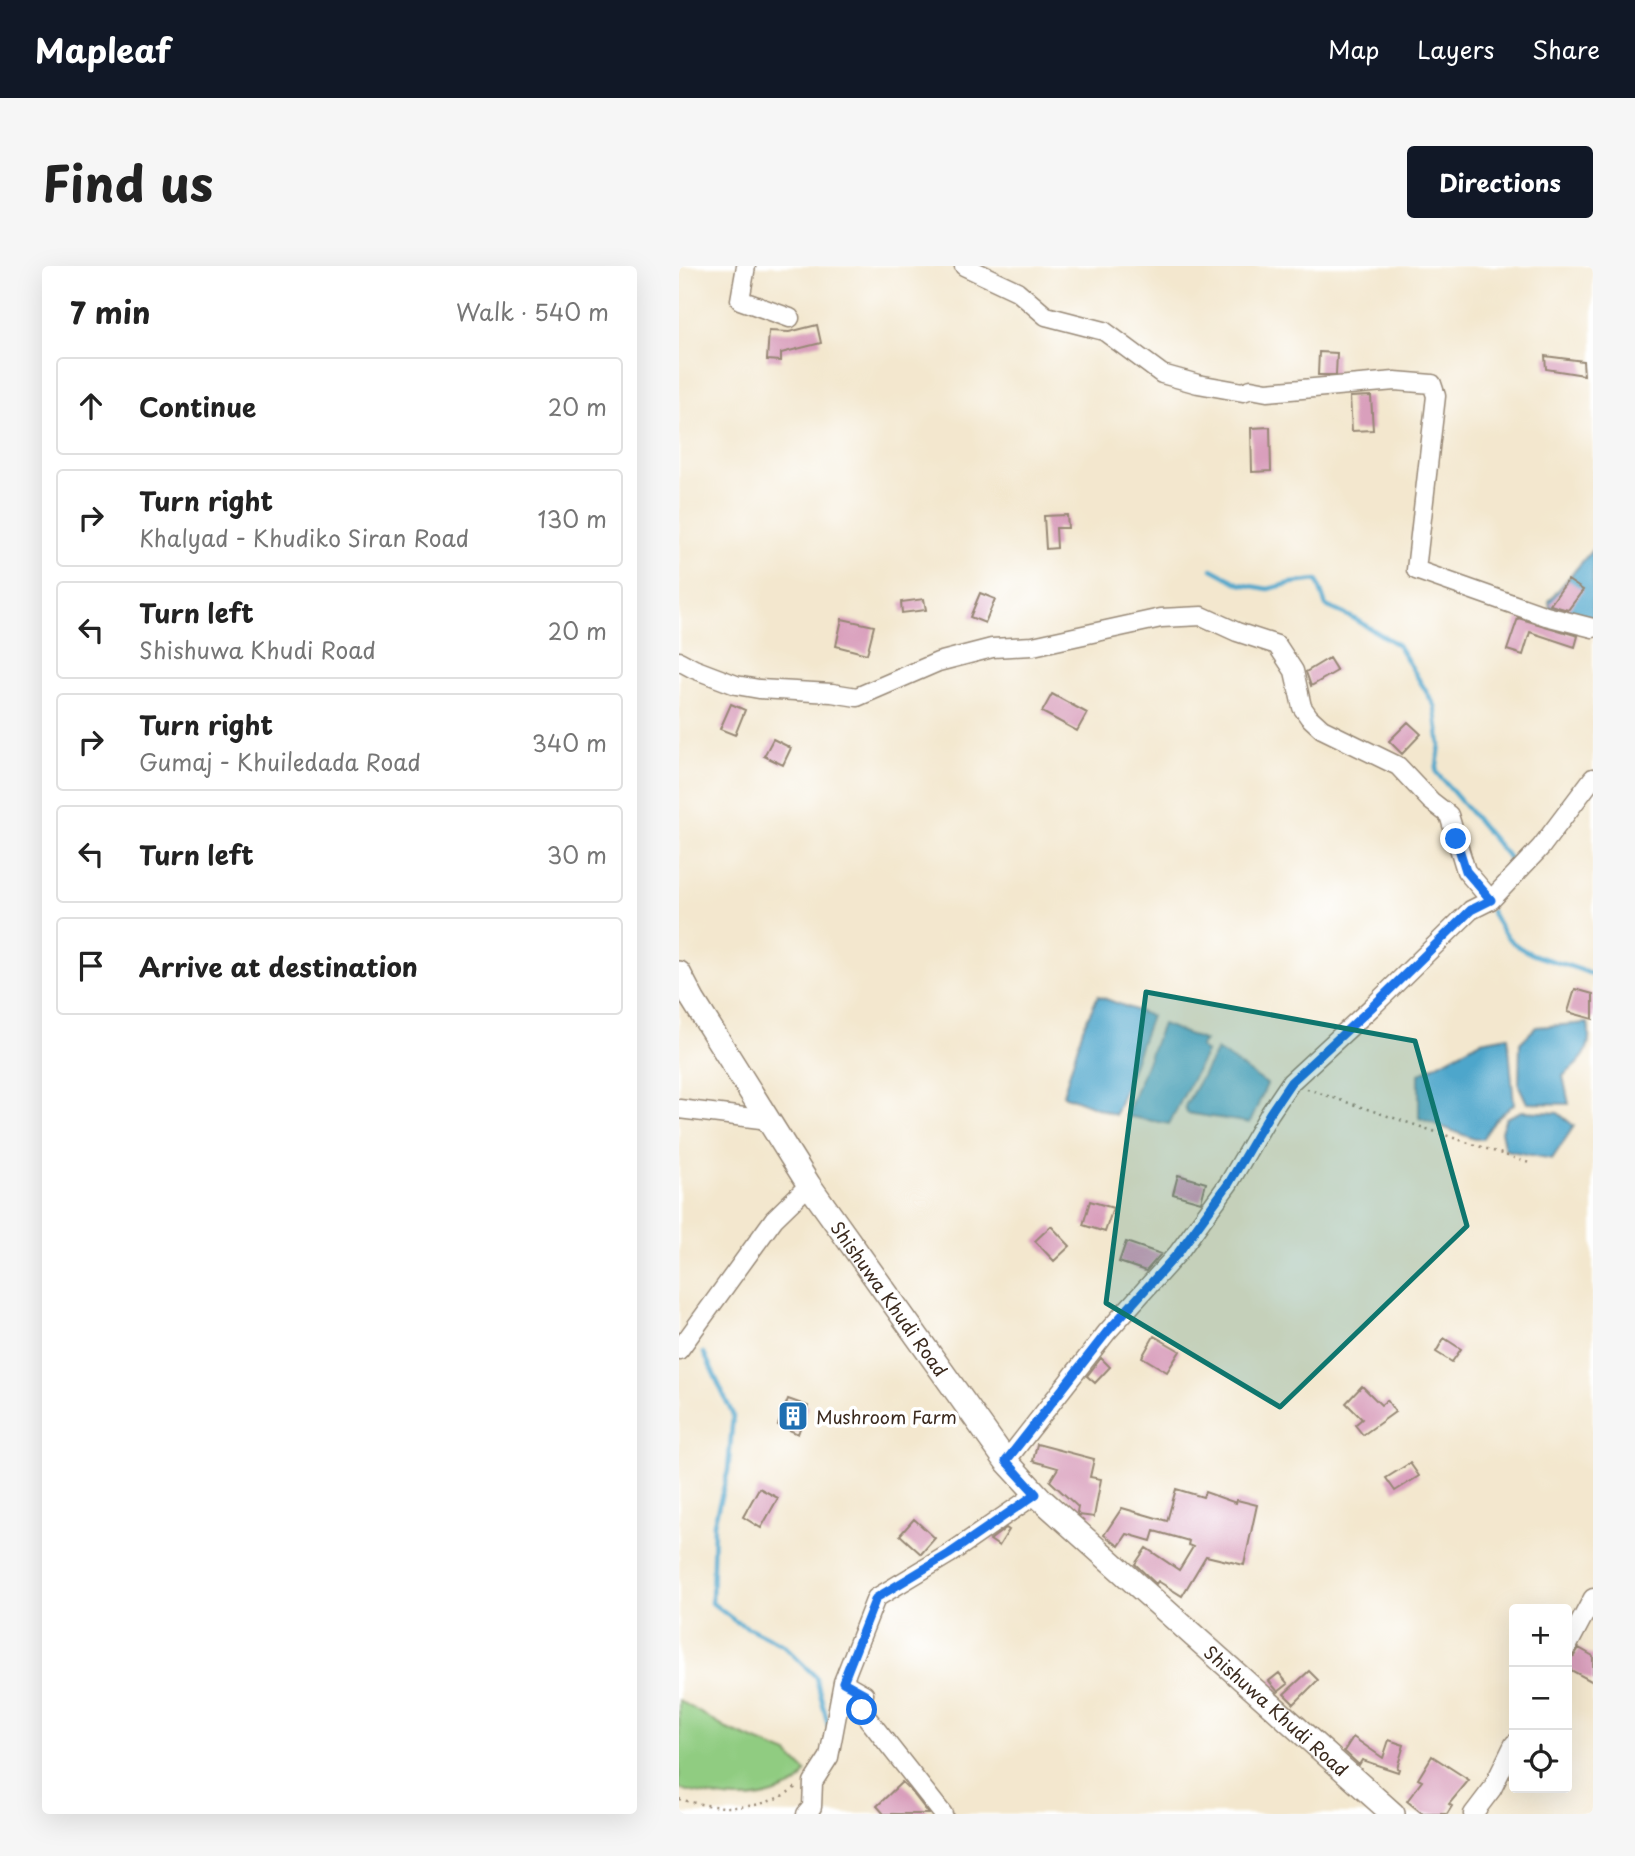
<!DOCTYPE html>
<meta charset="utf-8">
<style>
:root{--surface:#fff;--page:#f6f6f6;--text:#222;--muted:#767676;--line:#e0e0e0;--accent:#111827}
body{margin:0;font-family:"Playpen Sans",sans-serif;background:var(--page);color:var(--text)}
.controls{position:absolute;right:21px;bottom:21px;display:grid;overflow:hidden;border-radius:7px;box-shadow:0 7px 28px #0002}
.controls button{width:63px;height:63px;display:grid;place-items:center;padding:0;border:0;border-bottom:2px solid var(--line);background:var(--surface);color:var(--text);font:35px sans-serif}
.stop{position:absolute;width:21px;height:21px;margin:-16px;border:5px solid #1a73e8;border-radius:50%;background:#fff}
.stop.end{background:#1a73e8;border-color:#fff;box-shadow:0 2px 7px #0008}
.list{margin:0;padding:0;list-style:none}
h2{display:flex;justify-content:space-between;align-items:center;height:91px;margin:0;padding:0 28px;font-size:30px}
h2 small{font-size:23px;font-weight:400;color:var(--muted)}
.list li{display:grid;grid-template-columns:46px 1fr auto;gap:21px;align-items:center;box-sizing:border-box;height:98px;margin:0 14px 14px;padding:0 14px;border:2px solid var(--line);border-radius:7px}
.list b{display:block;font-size:26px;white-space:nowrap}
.list p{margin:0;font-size:23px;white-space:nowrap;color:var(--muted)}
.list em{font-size:23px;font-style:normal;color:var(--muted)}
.icon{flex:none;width:38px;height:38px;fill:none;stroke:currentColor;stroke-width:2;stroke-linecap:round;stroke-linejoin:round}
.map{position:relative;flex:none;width:914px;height:1548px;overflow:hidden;border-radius:7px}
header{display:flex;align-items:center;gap:42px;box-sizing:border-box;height:98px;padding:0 35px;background:var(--accent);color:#fff}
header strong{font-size:33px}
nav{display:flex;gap:38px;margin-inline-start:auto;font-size:24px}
.intro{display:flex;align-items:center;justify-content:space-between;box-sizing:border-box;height:168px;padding:0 42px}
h1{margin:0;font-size:49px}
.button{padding:18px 32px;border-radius:7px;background:var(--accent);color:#fff;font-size:24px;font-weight:700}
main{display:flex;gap:42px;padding:0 42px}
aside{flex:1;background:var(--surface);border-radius:7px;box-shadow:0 7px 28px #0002}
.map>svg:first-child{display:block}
.green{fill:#90cc81;stroke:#667b50;stroke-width:2}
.water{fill:#4ea6cb;stroke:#446874;stroke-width:2}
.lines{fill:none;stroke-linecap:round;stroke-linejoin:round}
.stream{stroke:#4ea6cb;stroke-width:4.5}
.building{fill:#d99fbc}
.minor-casing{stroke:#978876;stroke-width:21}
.major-casing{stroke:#978876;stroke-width:26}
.path{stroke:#978876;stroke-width:2.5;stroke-dasharray:2 5;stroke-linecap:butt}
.minor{stroke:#fff;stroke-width:18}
.major{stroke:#fff;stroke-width:23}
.route{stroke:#1a73e8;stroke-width:9}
.marked{fill:#0f766e;fill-opacity:0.2;stroke:#0f766e;stroke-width:5;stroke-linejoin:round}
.labels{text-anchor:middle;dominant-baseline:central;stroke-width:7;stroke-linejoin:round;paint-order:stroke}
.street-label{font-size:18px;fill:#3b2a1e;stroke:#fff}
.poi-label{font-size:18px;fill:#3b2a1e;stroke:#fff;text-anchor:start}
</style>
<header>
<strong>Mapleaf</strong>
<nav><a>Map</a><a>Layers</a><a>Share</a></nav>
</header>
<div class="intro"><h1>Find us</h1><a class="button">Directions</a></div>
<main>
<aside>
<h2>7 min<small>Walk · 540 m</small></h2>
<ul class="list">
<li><svg class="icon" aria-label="ahead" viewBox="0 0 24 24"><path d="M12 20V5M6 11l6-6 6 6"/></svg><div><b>Continue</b></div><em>20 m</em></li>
<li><svg class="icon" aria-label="right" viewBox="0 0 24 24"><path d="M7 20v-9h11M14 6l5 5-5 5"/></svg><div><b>Turn right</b><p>Khalyad - Khudiko Siran Road</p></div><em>130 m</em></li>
<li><svg class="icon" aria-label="left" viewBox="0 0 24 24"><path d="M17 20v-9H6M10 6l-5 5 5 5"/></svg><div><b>Turn left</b><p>Shishuwa Khudi Road</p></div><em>20 m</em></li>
<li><svg class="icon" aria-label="right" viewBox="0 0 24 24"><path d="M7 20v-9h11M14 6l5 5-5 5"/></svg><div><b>Turn right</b><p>Gumaj - Khuiledada Road</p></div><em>340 m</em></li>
<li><svg class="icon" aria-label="left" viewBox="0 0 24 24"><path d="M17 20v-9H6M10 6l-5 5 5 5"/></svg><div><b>Turn left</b></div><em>30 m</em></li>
<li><svg class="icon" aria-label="arrive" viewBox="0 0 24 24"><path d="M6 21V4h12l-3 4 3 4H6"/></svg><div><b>Arrive at destination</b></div></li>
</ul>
</aside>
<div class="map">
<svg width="914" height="1548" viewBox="0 0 914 1548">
<rect width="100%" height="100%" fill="#fff"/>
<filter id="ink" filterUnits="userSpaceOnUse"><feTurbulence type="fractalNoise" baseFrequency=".0143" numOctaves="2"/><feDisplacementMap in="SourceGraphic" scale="14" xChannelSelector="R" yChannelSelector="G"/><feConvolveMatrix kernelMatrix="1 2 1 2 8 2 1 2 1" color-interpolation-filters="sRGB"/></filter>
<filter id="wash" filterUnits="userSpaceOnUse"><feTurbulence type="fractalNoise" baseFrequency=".00686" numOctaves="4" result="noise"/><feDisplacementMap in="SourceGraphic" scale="28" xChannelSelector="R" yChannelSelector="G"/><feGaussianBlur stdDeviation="1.57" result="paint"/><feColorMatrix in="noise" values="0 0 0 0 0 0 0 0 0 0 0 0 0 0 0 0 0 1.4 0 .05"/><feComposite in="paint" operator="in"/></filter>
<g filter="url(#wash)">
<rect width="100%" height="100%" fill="#f3e7ce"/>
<path class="green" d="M 0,1434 L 48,1463 L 109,1488 L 127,1506 C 121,1518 115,1520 102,1525 C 68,1540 35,1531 0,1523 Z"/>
<path class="water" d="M 914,283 L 914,366 L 873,353 L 870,335 Z
M 419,730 L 472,750 L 436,849 L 384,829 L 404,762 Z
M 909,757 C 914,785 903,795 884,810 L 890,838 L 848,837 L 840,820 L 841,777 L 857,761 Z
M 483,758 L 526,775 L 521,781 L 527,786 L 490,858 L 447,850 Z
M 829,770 L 835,838 L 817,853 L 803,873 L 795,873 L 740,852 L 740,808 L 802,775 Z
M 538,784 L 588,818 L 571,857 L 508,847 L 506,840 Z
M 843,845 L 879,847 L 895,860 L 873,893 L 826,884 L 822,865 L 827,852 Z"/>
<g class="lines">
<path class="stream" d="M 533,303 L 561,318 L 589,323 L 613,317 L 638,314 L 647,340 L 674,352 L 719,379 L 756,440 L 761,479 L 757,506 L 831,593 L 823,612
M 812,645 C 817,653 822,665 829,672 C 851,695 887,695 914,709
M 25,1087 L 54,1149 L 49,1205 L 35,1257 L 33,1337 L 56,1355 L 104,1379 L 137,1411 L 149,1459"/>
</g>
<g id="blocks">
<path class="building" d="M 138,59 L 142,77 L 102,87 L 102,95 L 88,94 L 90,65 L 110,66 Z
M 640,86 L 658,87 L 657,109 L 639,109 Z
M 866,90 L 904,95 L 905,109 L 867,103 Z
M 692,130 L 694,164 L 673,165 L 671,131 Z
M 591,161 L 592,205 L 573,206 L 572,162 Z
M 388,249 L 389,262 L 377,262 L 378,282 L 367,283 L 365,250 Z
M 889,314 L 904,324 L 889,344 L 871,339 Z
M 301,327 L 316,333 L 306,357 L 291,351 Z
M 245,333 L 247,344 L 223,347 L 222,336 Z
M 839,352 L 899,370 L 896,381 L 851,366 L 844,389 L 828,384 Z
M 163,353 L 195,360 L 188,388 L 157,380 Z
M 650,392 L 658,405 L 632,420 L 627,406 Z
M 373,428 L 408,447 L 398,465 L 363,446 Z
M 52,438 L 66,444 L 56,469 L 41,463 Z
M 729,456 L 742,468 L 723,488 L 710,475 Z
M 94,473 L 112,482 L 104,499 L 85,490 Z
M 896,723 L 914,728 L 914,753 L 889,746 Z
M 499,909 L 527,917 L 522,936 L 494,928 Z
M 411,935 L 434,942 L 426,966 L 404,959 Z
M 372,960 L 391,980 L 375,995 L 356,975 Z
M 447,976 L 482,988 L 467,1005 L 440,996 Z
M 475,1070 L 501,1085 L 488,1106 L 463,1091 Z
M 765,1072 L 782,1083 L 773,1096 L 757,1086 Z
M 422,1092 L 431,1101 L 416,1117 L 408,1110 Z
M 683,1120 L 702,1139 L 708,1134 L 716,1146 L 684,1169 L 676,1159 L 683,1153 L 667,1137 Z
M 109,1133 L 129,1140 L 119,1168 L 99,1159 Z
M 358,1178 L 415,1193 L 411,1211 L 422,1213 L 415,1251 L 400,1249 L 398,1246 L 399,1241 L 371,1215 L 379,1202 L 354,1195 Z
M 731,1197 L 740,1210 L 716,1225 L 707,1212 Z
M 80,1222 L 99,1232 L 82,1262 L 64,1251 Z
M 497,1223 L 524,1231 L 526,1226 L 557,1237 L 558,1234 L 578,1239 L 565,1299 L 527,1290 L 503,1330 L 479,1315 L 477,1318 L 456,1298 L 467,1282 L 500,1304 L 514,1281 L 509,1279 L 510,1275 L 475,1265 L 472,1275 L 448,1268 L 440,1280 L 425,1269 L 443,1242 L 488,1255 Z
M 235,1253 L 256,1272 L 242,1288 L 221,1269 Z
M 327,1262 L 330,1264 L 320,1280 L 311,1274 Z
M 900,1382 L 914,1390 L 914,1416 L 888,1402 L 888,1392 L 895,1390 Z
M 630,1405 L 639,1414 L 615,1438 L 605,1428 Z
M 600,1407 L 609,1418 L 599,1426 L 590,1415 Z
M 674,1471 L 704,1492 L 710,1474 L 725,1479 L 718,1502 L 720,1503 L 719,1506 L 683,1494 L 680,1499 L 665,1485 Z
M 753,1490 L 790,1514 L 770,1538 L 773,1540 L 768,1548 L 744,1548 L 728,1535 L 743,1515 L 739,1513 Z
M 223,1516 L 232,1525 L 250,1548 L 205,1548 L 198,1540 Z"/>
</g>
</g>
<g filter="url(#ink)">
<use href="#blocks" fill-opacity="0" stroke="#978876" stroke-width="2"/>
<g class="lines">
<g class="minor-casing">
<path id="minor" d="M 67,0 L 61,34 L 111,52
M 285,0 L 338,25 L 367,50 L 425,65 L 483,108 L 519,118 L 564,126 L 572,123 L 588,126 L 716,115 L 753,118 L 757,130 L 737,304 L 867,350 L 914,362
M 0,395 L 15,403 L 57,419 L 80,423 L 153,427 L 178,431 L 259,396 L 313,382 L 354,380 L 482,352 L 523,350 L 558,366 L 598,379 L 615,405 L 623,441 L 630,451 L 643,463 L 719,500 L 752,535 L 770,549 L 787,605 L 812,634
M 0,843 L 90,854
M 0,1084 L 95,953 L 130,919
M 327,1195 L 428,1066 L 499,987 L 550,917 L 591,847 L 612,816 L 692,742 L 792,644 L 812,634 L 862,581 L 914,512
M 888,1381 L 914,1332
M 164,1416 L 185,1428 L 182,1444 L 264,1548
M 127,1548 L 133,1541 L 134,1516 L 150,1491 L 164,1416 L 197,1332 L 270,1288 L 357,1228
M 794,1548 L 813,1523 L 835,1478"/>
</g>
<g class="major-casing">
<g id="major">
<path id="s1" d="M 0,707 L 14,734 L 130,919 L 327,1195 L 363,1234 L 714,1548"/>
</g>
</g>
<path class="path" d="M 628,823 L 850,897
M 0,1533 C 40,1544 82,1547 117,1521"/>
<use href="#minor" class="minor"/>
<use href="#major" class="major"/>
</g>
</g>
<g class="lines" filter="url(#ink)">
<path class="route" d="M 183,1444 L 186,1428 L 164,1416 L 197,1332 L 270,1288 L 357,1228 L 327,1195 L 428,1066 L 499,987 L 550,917 L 591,847 L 612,816 L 692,742 L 792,644 L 812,634 L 787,605 L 777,573"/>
</g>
<path class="marked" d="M 467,726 L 736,775 L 788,960 L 601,1141 L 427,1037 Z"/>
<defs>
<g id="building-square" transform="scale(1.575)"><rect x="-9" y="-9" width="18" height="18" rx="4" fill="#1f6fb2" stroke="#fff"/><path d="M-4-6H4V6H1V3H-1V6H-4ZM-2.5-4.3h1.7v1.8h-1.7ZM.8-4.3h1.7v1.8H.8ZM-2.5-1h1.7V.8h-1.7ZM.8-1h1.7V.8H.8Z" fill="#fff"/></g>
</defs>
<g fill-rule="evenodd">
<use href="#building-square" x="114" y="1150"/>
</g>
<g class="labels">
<g class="street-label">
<text stroke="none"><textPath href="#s1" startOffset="388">Shishuwa Khudi Road</textPath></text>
<text stroke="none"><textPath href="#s1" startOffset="956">Shishuwa Khudi Road</textPath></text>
</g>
<g class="poi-label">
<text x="137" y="1150">Mushroom Farm</text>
</g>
</g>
</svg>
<div class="controls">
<button>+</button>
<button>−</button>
<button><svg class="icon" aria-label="locate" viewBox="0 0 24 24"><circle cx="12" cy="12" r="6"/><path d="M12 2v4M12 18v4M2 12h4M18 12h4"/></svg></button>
</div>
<div class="stop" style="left:183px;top:1444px"></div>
<div class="stop end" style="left:777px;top:573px"></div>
</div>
</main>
